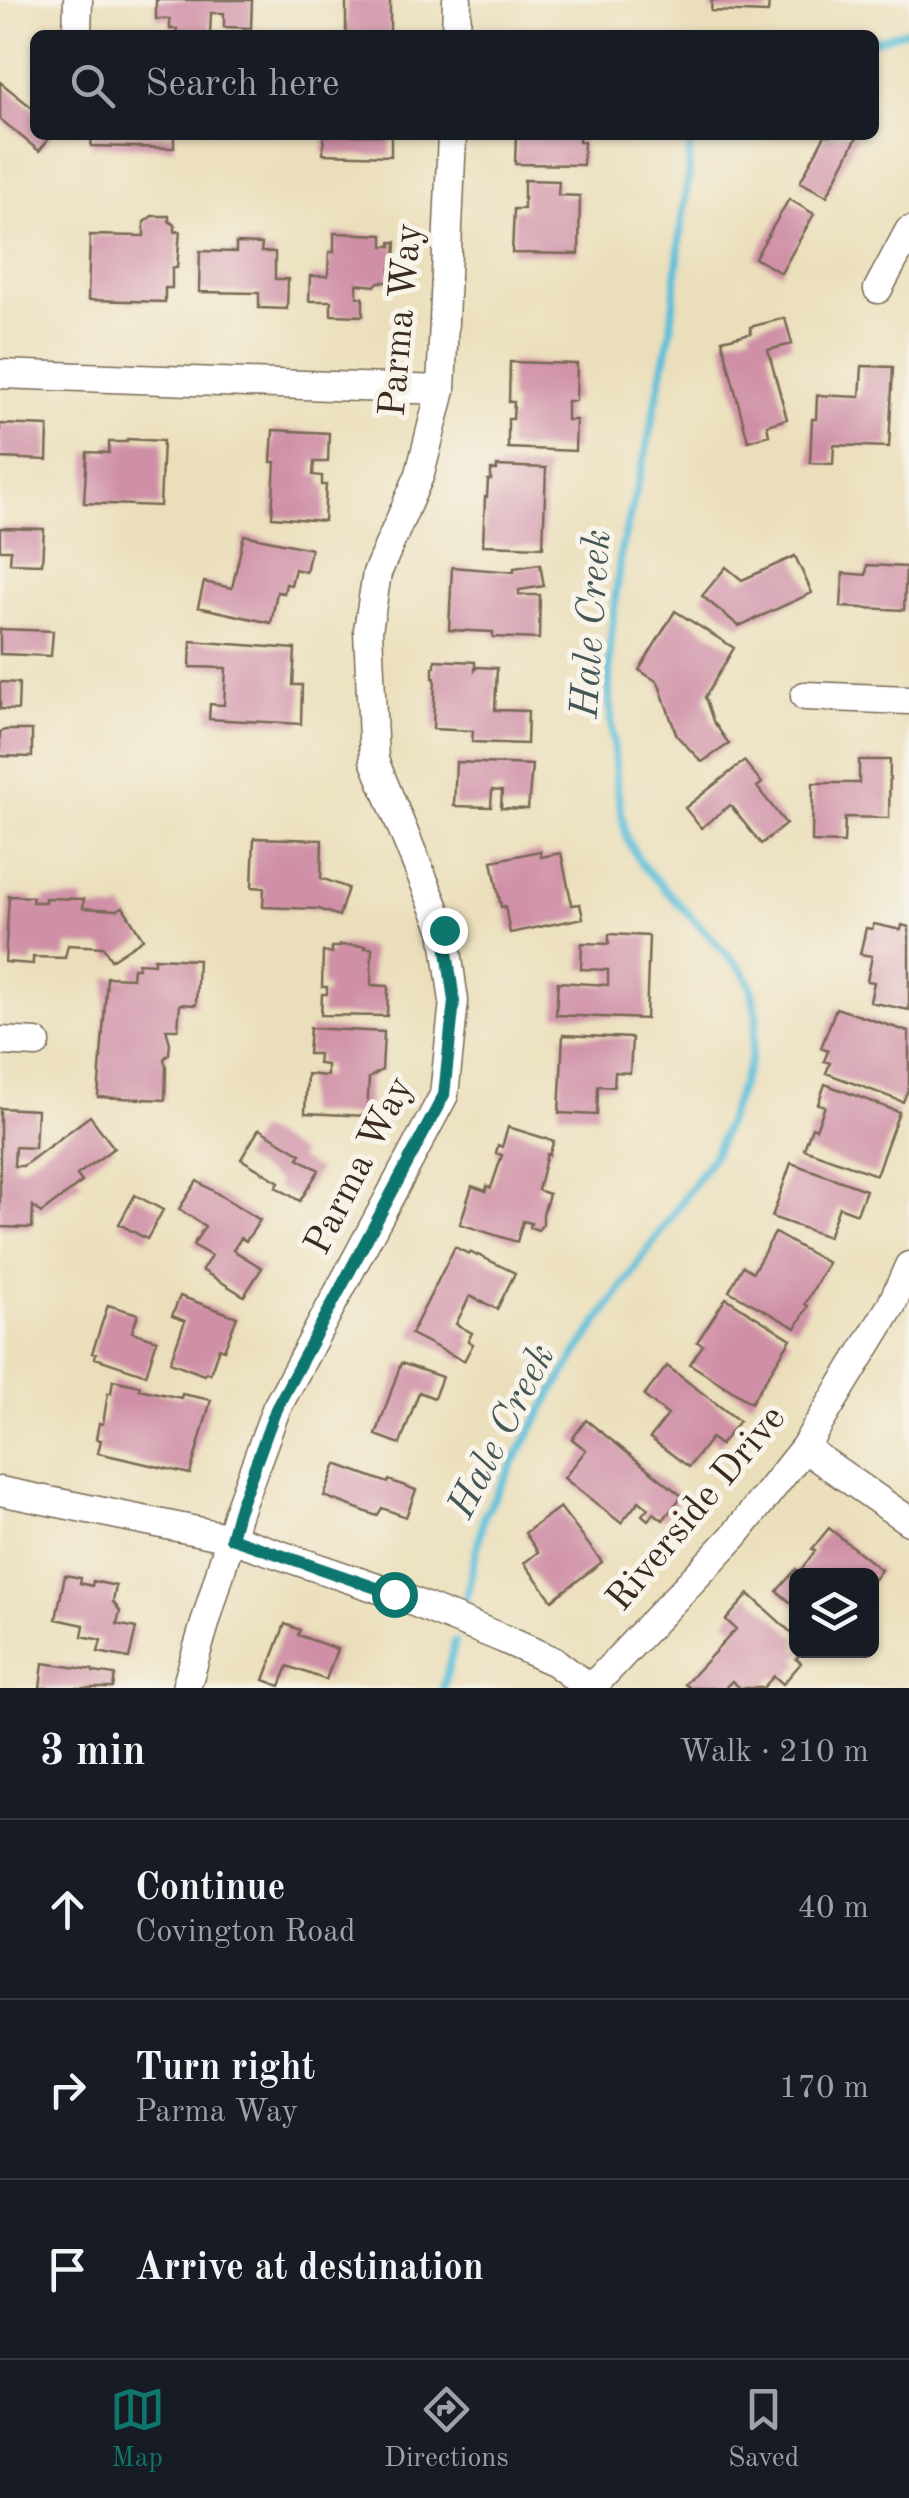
<!DOCTYPE html>
<meta charset="utf-8">
<style>
:root{--surface:#171b24;--page:#20242c;--text:#f1f3f6;--muted:#9ea1a6;--line:#363941;--accent:#0f766e}
body{margin:0;font-family:"Old Standard TT",serif;background:var(--page);color:var(--text)}
.controls{position:absolute;right:30px;bottom:30px;display:grid;overflow:hidden;border-radius:15px;box-shadow:0 2px 8px #0004}
.controls button{width:90px;height:90px;display:grid;place-items:center;padding:0;border:0;border-bottom:2px solid var(--line);background:var(--surface);color:var(--text);font:50px sans-serif}
.stop{position:absolute;width:30px;height:30px;margin:-22px;border:8px solid #0f766e;border-radius:50%;background:#fff}
.stop.end{background:#0f766e;border-color:#fff;box-shadow:0 2px 10px #0008}
.list{margin:0;padding:0;list-style:none}
h2{display:flex;justify-content:space-between;align-items:center;height:130px;margin:0;padding:0 40px;font-size:42px}
h2 small{font-size:32px;font-weight:400;color:var(--muted)}
.list li{display:grid;grid-template-columns:65px 1fr auto;gap:30px;align-items:center;box-sizing:border-box;height:180px;padding:0 40px;border-top:2px solid var(--line)}
.list b{display:block;font-size:38px;white-space:nowrap}
.list p{margin:0;font-size:32px;white-space:nowrap;color:var(--muted)}
.list em{font-size:32px;font-style:normal;color:var(--muted)}
.icon{flex:none;width:55px;height:55px;fill:none;stroke:currentColor;stroke-width:2;stroke-linecap:round;stroke-linejoin:round}
.map{position:relative;flex:none;width:909px;height:1688px;overflow:hidden}
.search{position:absolute;background:var(--surface);box-shadow:0 2px 8px #0004;left:30px;right:30px;top:30px;height:110px;display:flex;align-items:center;gap:25px;box-sizing:border-box;padding:0 35px;border-radius:15px;color:var(--muted);font-size:38px}
.sheet{height:670px;background:var(--surface)}
nav{display:flex;justify-content:space-around;align-items:center;box-sizing:border-box;height:140px;border-top:2px solid var(--line);background:var(--surface);font-size:28px;color:var(--muted)}
nav a{display:grid;justify-items:center;gap:5px}
nav .on{color:var(--accent)}
.map>svg:first-child{display:block}
.lines{fill:none;stroke-linecap:round;stroke-linejoin:round}
.stream{stroke:#5abed8;stroke-width:8}
.building{fill:#cf8fa6}
.street-casing{stroke:#796955;stroke-width:31}
.street{stroke:#fff;stroke-width:28}
.route{stroke:#0f766e;stroke-width:12}
.labels{text-anchor:middle;dominant-baseline:central;stroke-width:10;stroke-linejoin:round;paint-order:stroke}
.street-label{font-size:38px;fill:#3b2a1e;stroke:#f7f3e8}
.water-label{font-size:40px;font-style:italic;fill:#445656;stroke:#f7f3e8}
</style>
<div class="map">
<svg width="909" height="1688" viewBox="0 0 909 1688">
<rect width="100%" height="100%" fill="#f7f3e8"/>
<filter id="ink" filterUnits="userSpaceOnUse"><feTurbulence type="fractalNoise" baseFrequency=".01" numOctaves="2"/><feDisplacementMap in="SourceGraphic" scale="20" xChannelSelector="R" yChannelSelector="G"/><feConvolveMatrix kernelMatrix="1 2 1 2 8 2 1 2 1" color-interpolation-filters="sRGB"/></filter>
<filter id="wash" filterUnits="userSpaceOnUse"><feTurbulence type="fractalNoise" baseFrequency=".0048" numOctaves="4" result="noise"/><feDisplacementMap in="SourceGraphic" scale="40" xChannelSelector="R" yChannelSelector="G"/><feGaussianBlur stdDeviation="2.25" result="paint"/><feColorMatrix in="noise" values="0 0 0 0 0 0 0 0 0 0 0 0 0 0 0 0 0 1.4 0 .05"/><feComposite in="paint" operator="in"/></filter>
<g filter="url(#wash)">
<rect width="100%" height="100%" fill="#ebdfbb"/>
<g class="lines">
<path class="stream" d="M 874,41 L 909,30
M 466,1598 L 484,1516 L 551,1395 L 579,1350 L 715,1153 L 750,1062 L 757,1018 L 751,986 L 743,971 L 641,864 L 626,837 L 617,788 L 609,693 L 610,645 L 621,550 L 645,456 L 671,329 L 681,227 L 689,173 L 690,135
M 443,1688 L 455,1642"/>
</g>
<g id="blocks">
<path class="building" d="M 156,0 L 252,0 L 251,28 L 224,27 L 224,13 L 211,13 L 210,35 L 176,35 L 177,29 L 170,29 L 170,19 L 156,19 Z
M 346,0 L 390,0 L 390,35 L 346,35 Z
M 712,0 L 769,0 L 768,13 L 711,11 Z
M 0,82 L 35,110 L 35,135 L 52,135 L 39,151 L 0,119 Z
M 92,135 L 174,135 L 174,148 L 91,146 Z
M 324,135 L 391,135 L 391,156 L 323,154 Z
M 516,135 L 579,135 L 579,142 L 584,142 L 583,165 L 515,164 Z
M 825,135 L 858,135 L 827,196 L 800,182 Z
M 524,180 L 559,181 L 558,195 L 580,196 L 579,254 L 512,253 L 514,209 L 524,209 Z
M 789,199 L 814,214 L 781,273 L 755,258 Z
M 152,216 L 169,216 L 169,221 L 175,225 L 175,232 L 180,231 L 177,268 L 172,268 L 172,288 L 165,288 L 165,302 L 88,300 L 90,235 L 144,236 L 144,222 Z
M 334,233 L 383,235 L 383,246 L 391,246 L 391,242 L 396,242 L 395,264 L 390,268 L 390,282 L 378,282 L 375,286 L 357,284 L 357,297 L 363,297 L 363,316 L 331,315 L 331,301 L 309,301 L 310,276 L 328,276 L 329,252 L 334,252 Z
M 236,243 L 262,244 L 261,252 L 275,252 L 275,279 L 288,279 L 287,309 L 259,308 L 259,293 L 199,292 L 200,251 L 236,252 Z
M 785,318 L 792,344 L 768,350 L 787,419 L 767,425 L 769,435 L 748,441 L 722,340 L 751,333 L 750,327 Z
M 510,362 L 577,364 L 576,401 L 567,401 L 567,420 L 576,420 L 575,451 L 508,448 L 508,419 L 513,419 L 514,402 L 509,402 Z
M 862,366 L 893,367 L 889,447 L 834,445 L 833,464 L 810,463 L 812,419 L 816,419 L 817,395 L 860,397 Z
M 0,424 L 48,426 L 47,460 L 0,458 Z
M 273,430 L 329,433 L 328,462 L 314,462 L 313,475 L 322,476 L 322,485 L 326,485 L 324,521 L 272,517 L 275,462 L 271,462 Z
M 127,439 L 163,441 L 160,506 L 84,503 L 87,452 L 109,453 L 109,442 L 127,442 Z
M 497,466 L 546,468 L 543,547 L 483,545 L 485,497 L 487,497 L 488,480 L 491,480 L 491,470 L 497,470 Z
M 0,528 L 44,529 L 42,564 L 10,563 L 11,550 L 0,550 Z
M 244,535 L 311,549 L 306,572 L 295,569 L 291,585 L 286,584 L 284,593 L 277,592 L 271,623 L 198,607 L 204,582 L 232,588 Z
M 795,556 L 812,593 L 739,626 L 702,596 L 726,567 L 742,580 Z
M 540,564 L 544,586 L 519,590 L 519,595 L 540,595 L 539,639 L 493,637 L 493,632 L 449,630 L 452,567 L 514,572 L 514,568 Z
M 867,565 L 906,567 L 904,610 L 841,607 L 843,573 L 866,575 Z
M 675,611 L 734,648 L 705,697 L 713,721 L 729,744 L 702,762 L 677,736 L 658,682 L 639,670 Z
M 0,629 L 53,631 L 51,656 L 0,654 Z
M 191,641 L 295,649 L 293,685 L 302,685 L 301,724 L 209,719 L 210,704 L 224,705 L 226,668 L 190,667 Z
M 435,660 L 475,662 L 475,670 L 477,667 L 497,668 L 495,710 L 528,711 L 527,744 L 472,742 L 473,731 L 433,729 L 435,678 L 433,678 L 433,667 L 435,667 Z
M 0,682 L 19,683 L 18,710 L 0,709 Z
M 5,730 L 32,730 L 32,757 L 0,756 L 0,732 Z
M 859,760 L 890,760 L 889,818 L 845,817 L 844,843 L 812,842 L 813,783 L 859,783 Z
M 744,761 L 762,783 L 757,787 L 786,824 L 761,844 L 730,805 L 701,828 L 685,808 Z
M 456,762 L 532,765 L 528,809 L 501,808 L 502,791 L 492,790 L 491,807 L 454,806 Z
M 254,838 L 322,840 L 321,878 L 348,888 L 339,916 L 319,909 L 263,907 L 264,888 L 252,887 Z
M 540,851 L 541,857 L 561,853 L 572,905 L 580,904 L 583,918 L 510,933 L 505,906 L 501,907 L 492,861 Z
M 9,896 L 33,897 L 32,902 L 45,902 L 45,898 L 84,899 L 83,908 L 117,910 L 123,907 L 143,939 L 111,960 L 103,947 L 68,945 L 65,958 L 33,957 L 33,964 L 5,962 Z
M 874,924 L 901,930 L 902,925 L 909,927 L 909,1010 L 870,1002 L 874,982 L 867,981 L 872,956 L 860,954 L 866,928 L 872,929 Z
M 609,934 L 649,936 L 646,1019 L 556,1015 L 558,982 L 608,985 L 608,970 L 581,969 L 582,943 L 609,944 Z
M 340,945 L 366,946 L 365,948 L 372,948 L 371,985 L 388,986 L 387,1016 L 321,1015 L 322,994 L 327,994 L 327,987 L 322,987 L 323,952 L 332,953 L 332,947 L 339,947 Z
M 154,958 L 198,960 L 196,1005 L 180,1004 L 178,1029 L 166,1029 L 170,1043 L 169,1054 L 164,1059 L 166,1067 L 165,1100 L 98,1097 L 107,977 L 132,978 L 133,968 L 138,968 L 138,963 L 154,964 Z
M 836,1008 L 909,1032 L 909,1087 L 903,1102 L 826,1073 L 830,1063 L 824,1061 L 828,1051 L 821,1048 Z
M 310,1028 L 384,1032 L 382,1070 L 369,1078 L 367,1116 L 305,1113 L 307,1074 L 327,1076 L 327,1065 L 318,1064 L 319,1054 L 308,1054 Z
M 563,1035 L 632,1038 L 630,1073 L 615,1072 L 614,1087 L 598,1086 L 597,1115 L 559,1113 Z
M 825,1084 L 899,1112 L 876,1175 L 804,1149 L 812,1127 L 816,1129 L 825,1106 L 818,1104 Z
M 0,1108 L 37,1110 L 35,1148 L 15,1147 L 14,1166 L 23,1166 L 90,1116 L 114,1148 L 77,1175 L 82,1182 L 41,1213 L 33,1206 L 32,1228 L 0,1227 Z
M 508,1127 L 554,1141 L 549,1155 L 547,1154 L 538,1190 L 549,1194 L 543,1214 L 543,1224 L 538,1230 L 530,1227 L 531,1223 L 523,1221 L 517,1242 L 460,1224 L 472,1186 L 486,1191 L 487,1186 L 491,1188 L 502,1155 L 496,1153 L 498,1145 L 502,1147 Z
M 259,1129 L 301,1154 L 298,1158 L 319,1170 L 300,1201 L 276,1187 L 279,1182 L 241,1159 Z
M 791,1163 L 866,1190 L 857,1214 L 839,1207 L 828,1237 L 772,1217 Z
M 197,1181 L 260,1220 L 246,1241 L 241,1238 L 233,1250 L 262,1268 L 244,1296 L 202,1270 L 211,1256 L 193,1245 L 205,1226 L 179,1209 Z
M 135,1195 L 163,1210 L 147,1239 L 119,1224 Z
M 775,1233 L 828,1263 L 805,1304 L 808,1306 L 796,1328 L 729,1291 L 743,1266 L 753,1272 Z
M 455,1247 L 469,1254 L 470,1252 L 477,1256 L 478,1255 L 515,1273 L 497,1309 L 470,1296 L 456,1324 L 472,1333 L 468,1341 L 473,1344 L 464,1361 L 411,1334 Z
M 180,1296 L 237,1317 L 224,1350 L 219,1348 L 210,1374 L 206,1372 L 204,1375 L 170,1362 L 185,1321 L 172,1316 Z
M 726,1298 L 791,1339 L 751,1403 L 690,1364 L 703,1345 L 697,1342 Z
M 108,1305 L 138,1314 L 132,1332 L 157,1340 L 146,1375 L 95,1358 L 96,1354 L 92,1353 Z
M 401,1363 L 442,1377 L 434,1398 L 419,1392 L 400,1444 L 376,1435 Z
M 667,1366 L 739,1421 L 720,1445 L 711,1438 L 689,1467 L 650,1438 L 668,1415 L 644,1396 Z
M 113,1380 L 140,1386 L 139,1389 L 181,1398 L 182,1394 L 211,1400 L 190,1474 L 98,1453 L 101,1440 L 96,1439 L 99,1423 L 103,1424 L 108,1393 L 111,1393 Z
M 586,1420 L 682,1496 L 663,1520 L 654,1513 L 648,1520 L 642,1515 L 648,1508 L 639,1501 L 621,1523 L 564,1478 L 586,1450 L 572,1439 Z
M 336,1464 L 388,1483 L 389,1480 L 416,1490 L 406,1517 L 382,1508 L 377,1516 L 324,1496 Z
M 560,1507 L 602,1562 L 552,1600 L 524,1563 L 538,1552 L 525,1533 Z
M 829,1528 L 881,1570 L 872,1582 L 872,1576 L 796,1576 L 796,1607 L 777,1591 L 796,1569 L 799,1572 L 815,1551 L 812,1549 Z
M 65,1575 L 81,1578 L 80,1583 L 92,1586 L 93,1581 L 116,1586 L 113,1602 L 120,1611 L 117,1624 L 136,1628 L 129,1658 L 98,1652 L 101,1640 L 82,1636 L 84,1625 L 56,1619 Z
M 749,1594 L 796,1637 L 796,1650 L 804,1650 L 796,1659 L 801,1663 L 783,1684 L 774,1676 L 763,1688 L 740,1688 L 732,1681 L 725,1688 L 690,1688 L 685,1684 L 736,1629 L 726,1620 Z
M 285,1624 L 300,1630 L 298,1635 L 337,1649 L 326,1680 L 288,1666 L 280,1686 L 264,1680 Z
M 43,1663 L 93,1670 L 93,1672 L 115,1675 L 113,1688 L 40,1688 Z"/>
</g>
</g>
<g filter="url(#ink)">
<use href="#blocks" fill-opacity="0" stroke="#796955" stroke-width="2.5"/>
<g class="lines">
<g class="street-casing">
<path id="street" d="M 77,35 L 78,0
M 456,35 L 457,0
M 878,289 L 909,231
M 0,374 L 441,390
M 805,696 L 909,700
M 0,1041 L 36,1043
M 804,1448 L 909,1521
M 0,1491 L 231,1538 L 394,1594 L 504,1639 L 555,1662 L 589,1688
M 186,1688 L 238,1512 L 276,1409 L 444,1095 L 454,1001 L 444,930 L 374,760 L 368,630 L 377,573 L 420,474 L 441,390 L 452,135
M 591,1688 L 734,1536 L 804,1448 L 891,1306 L 909,1266"/>
</g>
<use href="#street" class="street"/>
</g>
</g>
<g class="lines" filter="url(#ink)">
<path class="route" d="M 394,1594 L 231,1538 L 238,1512 L 276,1409 L 444,1095 L 454,1001 L 444,930"/>
</g>
<g class="labels">
<g class="street-label">
<text transform="translate(402 320) rotate(-85)">Parma Way</text>
<text transform="translate(360 1166) rotate(-63)">Parma Way</text>
<text transform="translate(697 1509) rotate(-50)">Riverside Drive</text>
</g>
<g class="water-label">
<text transform="translate(593 624) rotate(-86)">Hale Creek</text>
<text transform="translate(503 1432) rotate(-63)">Hale Creek</text>
</g>
</g>
</svg>
<div class="controls">
<button><svg class="icon" aria-label="layers" viewBox="0 0 24 24"><path d="M12 4l9 5-9 5-9-5zM3 14l9 5 9-5"/></svg></button>
</div>
<div class="stop" style="left:394px;top:1594px"></div>
<div class="stop end" style="left:444px;top:930px"></div>
<div class="search"><svg class="icon" aria-label="search" viewBox="0 0 24 24"><circle cx="10" cy="10" r="6"/><path d="M15 15l6 6"/></svg>Search here</div>
</div>
<section class="sheet">
<h2>3 min<small>Walk · 210 m</small></h2>
<ul class="list">
<li><svg class="icon" aria-label="ahead" viewBox="0 0 24 24"><path d="M12 20V5M6 11l6-6 6 6"/></svg><div><b>Continue</b><p>Covington Road</p></div><em>40 m</em></li>
<li><svg class="icon" aria-label="right" viewBox="0 0 24 24"><path d="M7 20v-9h11M14 6l5 5-5 5"/></svg><div><b>Turn right</b><p>Parma Way</p></div><em>170 m</em></li>
<li><svg class="icon" aria-label="arrive" viewBox="0 0 24 24"><path d="M6 21V4h12l-3 4 3 4H6"/></svg><div><b>Arrive at destination</b></div></li>
</ul>
</section>
<nav>
<a class="on"><svg class="icon" aria-label="map" viewBox="0 0 24 24"><path d="M3 6l6-2 6 2 6-2v14l-6 2-6-2-6 2zM9 4v14M15 6v14"/></svg>Map</a>
<a><svg class="icon" aria-label="directions" viewBox="0 0 24 24"><path d="M12 3l9 9-9 9-9-9zM9 14v-3h6M13 9l2 2-2 2"/></svg>Directions</a>
<a><svg class="icon" aria-label="saved" viewBox="0 0 24 24"><path d="M7 4h10v16l-5-4-5 4z"/></svg>Saved</a>
</nav>
